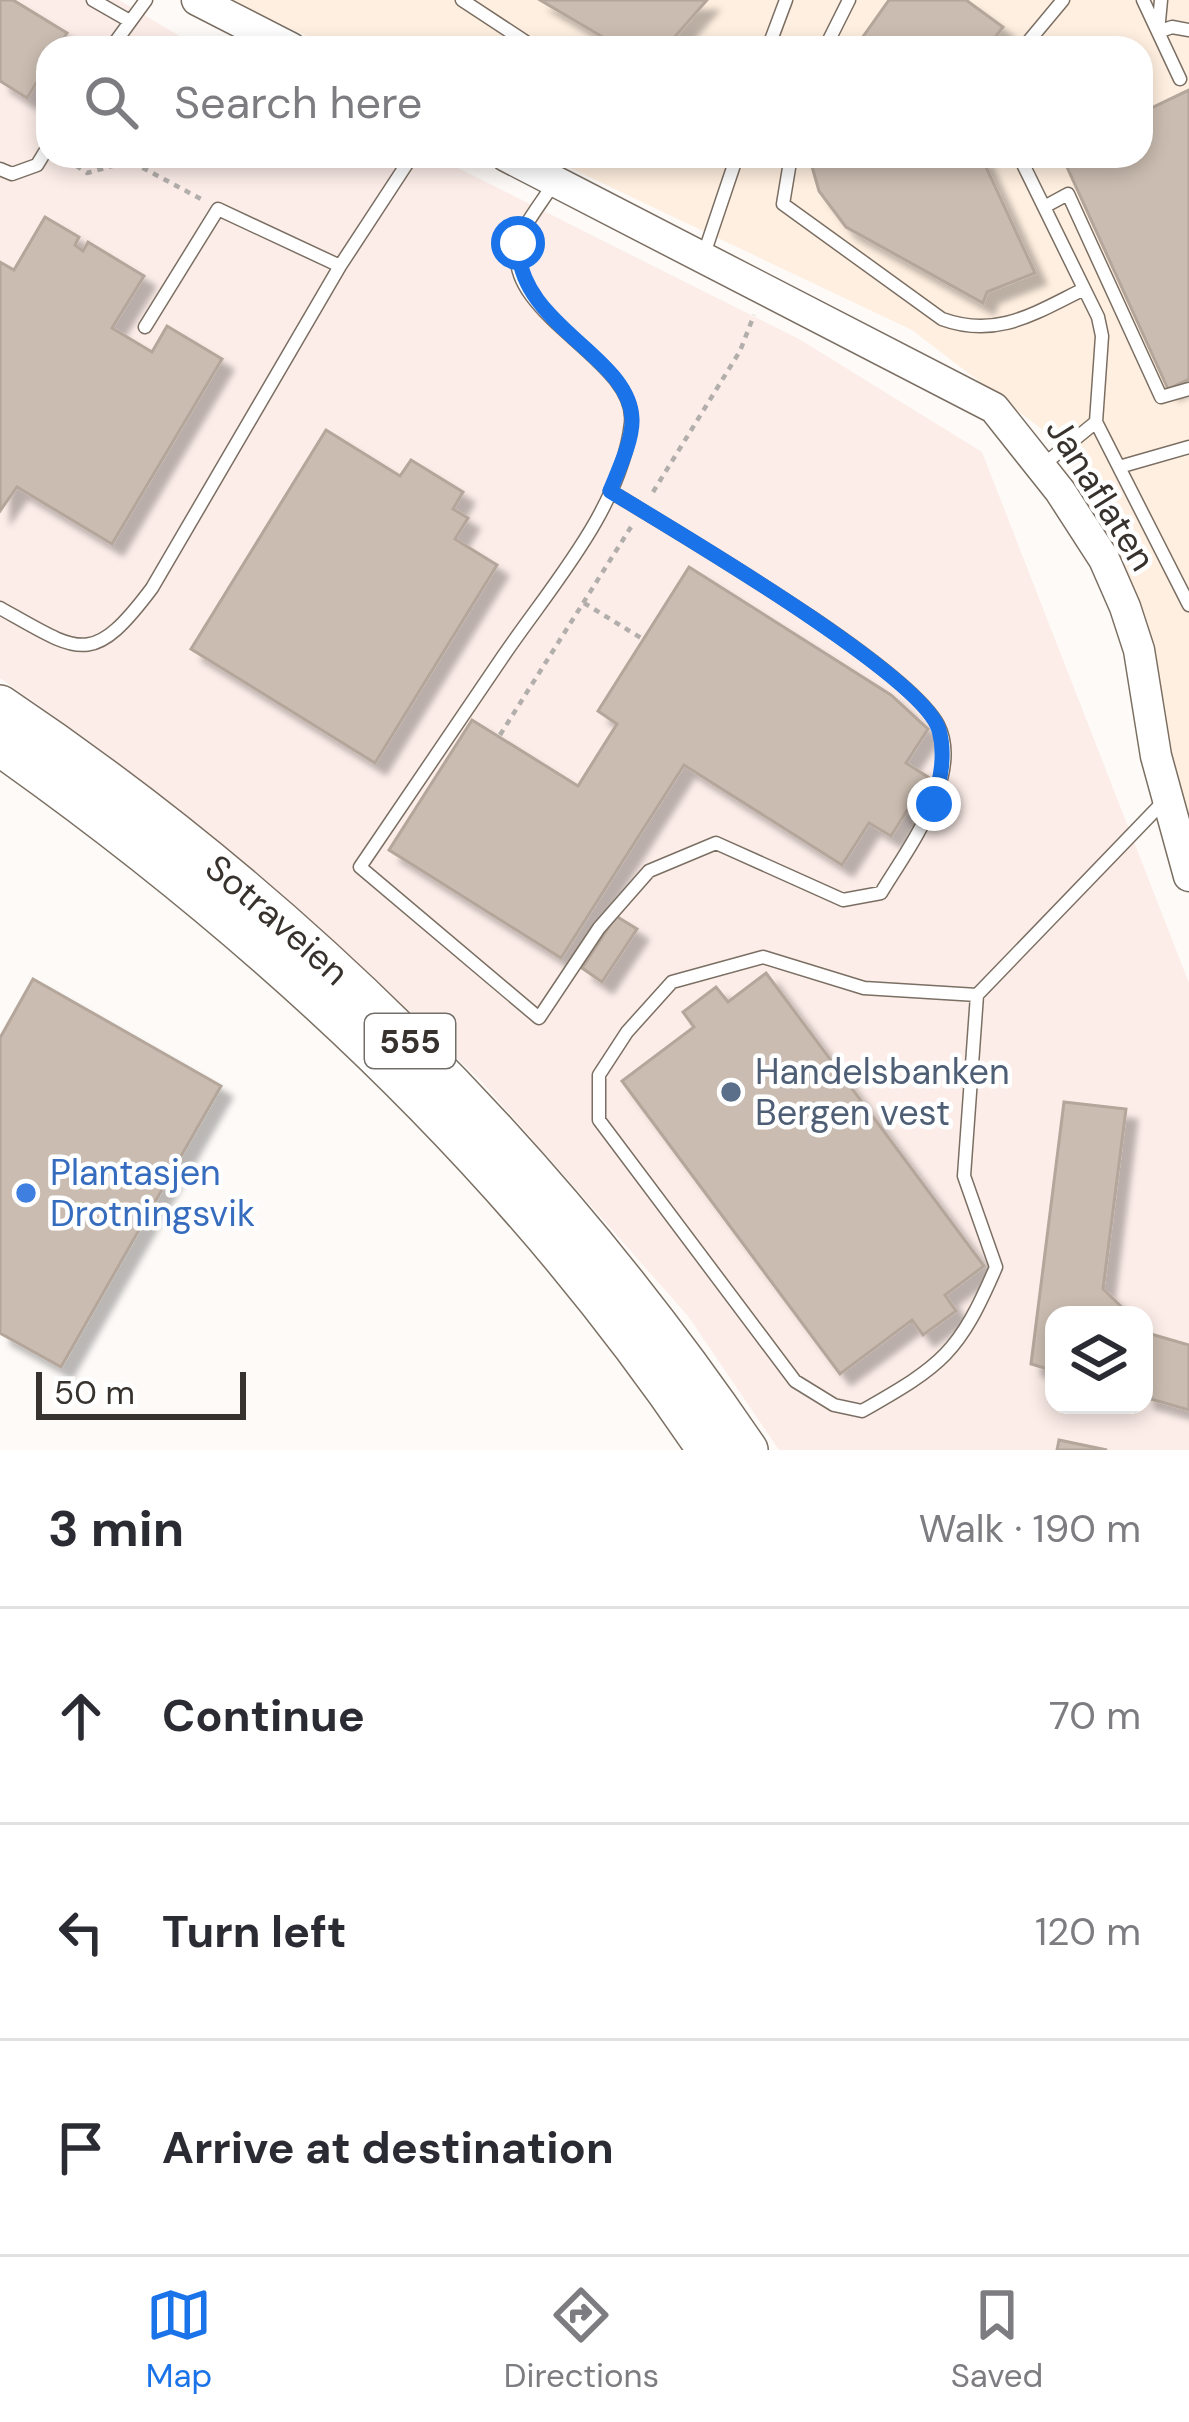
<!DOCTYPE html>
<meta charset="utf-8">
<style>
:root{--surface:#fff;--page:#f7f7f7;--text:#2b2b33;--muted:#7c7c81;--line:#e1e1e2;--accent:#1a73e8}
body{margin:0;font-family:"DM Sans",sans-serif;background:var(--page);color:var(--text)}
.controls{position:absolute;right:36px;bottom:36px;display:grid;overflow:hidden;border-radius:24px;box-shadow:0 6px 18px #0003}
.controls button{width:108px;height:108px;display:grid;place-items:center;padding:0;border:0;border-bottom:3px solid var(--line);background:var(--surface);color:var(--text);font:60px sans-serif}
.scale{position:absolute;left:36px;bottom:30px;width:210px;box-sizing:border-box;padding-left:12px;border:6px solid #37322d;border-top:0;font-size:33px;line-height:42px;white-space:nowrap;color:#37322d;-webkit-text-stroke:9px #fff;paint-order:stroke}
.stop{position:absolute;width:36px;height:36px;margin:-27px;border:9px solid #1a73e8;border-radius:50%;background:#fff}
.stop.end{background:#1a73e8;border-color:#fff;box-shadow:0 3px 12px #0008}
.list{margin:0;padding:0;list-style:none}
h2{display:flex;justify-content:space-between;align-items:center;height:156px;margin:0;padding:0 48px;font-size:51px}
h2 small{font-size:39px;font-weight:400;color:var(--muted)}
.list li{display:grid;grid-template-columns:78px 1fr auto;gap:36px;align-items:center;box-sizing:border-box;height:216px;padding:0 48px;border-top:3px solid var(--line)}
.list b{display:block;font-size:45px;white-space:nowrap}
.list em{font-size:39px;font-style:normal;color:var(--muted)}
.icon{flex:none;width:66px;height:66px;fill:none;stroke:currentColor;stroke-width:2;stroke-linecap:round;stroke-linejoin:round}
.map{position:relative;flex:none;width:1189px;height:1450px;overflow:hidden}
.search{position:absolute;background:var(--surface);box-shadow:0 6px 18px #0003;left:36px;right:36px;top:36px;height:132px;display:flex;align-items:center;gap:30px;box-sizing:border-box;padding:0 42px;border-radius:36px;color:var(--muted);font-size:45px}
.sheet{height:804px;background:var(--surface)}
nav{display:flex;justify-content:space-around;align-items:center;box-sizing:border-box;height:168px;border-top:3px solid var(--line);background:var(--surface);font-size:33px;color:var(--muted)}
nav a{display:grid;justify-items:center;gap:6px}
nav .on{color:var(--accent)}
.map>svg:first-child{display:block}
.commercial{fill:#fcede8;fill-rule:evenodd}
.built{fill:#ffefe0}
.building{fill:#cabcb0;stroke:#b4a69a;stroke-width:3;filter:url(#shadow)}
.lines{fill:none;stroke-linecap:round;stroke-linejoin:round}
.service-casing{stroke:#7b6f63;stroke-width:15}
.tertiary-casing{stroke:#7b6f63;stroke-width:33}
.trunk-casing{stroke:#7b6f63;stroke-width:42}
.path{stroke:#b2aeab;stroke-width:4.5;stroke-dasharray:6 6;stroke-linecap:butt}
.service{stroke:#fff;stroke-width:12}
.tertiary{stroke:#fff;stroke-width:30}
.trunk{stroke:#fff;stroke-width:39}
.route{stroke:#1a73e8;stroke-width:15}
.service-dot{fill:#5c6f8a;stroke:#fff;stroke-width:4.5}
.shop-dot{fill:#3f7fe0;stroke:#fff;stroke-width:4.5}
.labels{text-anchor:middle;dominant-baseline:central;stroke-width:9;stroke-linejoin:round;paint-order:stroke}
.shield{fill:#fff;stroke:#73706c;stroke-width:3}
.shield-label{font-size:33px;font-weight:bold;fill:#37322d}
.street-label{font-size:36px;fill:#37322d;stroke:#fff}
.service-label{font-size:36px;fill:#4e5e75;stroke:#fff;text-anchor:start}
.shop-label{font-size:36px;fill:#366cbe;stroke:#fff;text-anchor:start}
</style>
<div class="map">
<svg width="1189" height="1450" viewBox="0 0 1189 1450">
<defs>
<filter id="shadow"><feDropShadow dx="11" dy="11" stdDeviation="3" flood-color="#0004"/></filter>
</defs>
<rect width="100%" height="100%" fill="#fdfaf7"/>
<path class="commercial" d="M 0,0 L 119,0 L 200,48 L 48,48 L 48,156 L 434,156 L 799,339 L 982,452 L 1189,983 L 1189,1450 L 779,1450 L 688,1316 L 481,1081 L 288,900 L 108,755 L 0,678 ZM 1054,1315 L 1144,1315 L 1144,1405 L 1054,1405 Z"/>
<path class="built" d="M 230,0 L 1189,0 L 1189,818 L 1176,778 L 1158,671 L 1123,572 L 1048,434 L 912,330 L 545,156 L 1141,156 L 1141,48 L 332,48 Z"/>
<path class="building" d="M 0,0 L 13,0 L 67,33 L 58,48 L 48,48 L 48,64 L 27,98 L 0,81 Z
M 540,0 L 707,0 L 665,48 L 618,46 Z
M 889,0 L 966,0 L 1003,27 L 987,48 L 855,48 Z
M 1189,90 L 1189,379 L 1168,389 L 1062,156 L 1141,156 L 1141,113 Z
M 809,156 L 981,156 L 1035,273 L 987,292 L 983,303 L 846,227 L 819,191 Z
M 45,217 L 79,237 L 75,245 L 83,251 L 88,242 L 144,276 L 112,328 L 152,352 L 167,326 L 222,359 L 112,544 L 17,487 L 0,511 L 0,262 L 14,270 Z
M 326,430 L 400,476 L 411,460 L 463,492 L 453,509 L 468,518 L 455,539 L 497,565 L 375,763 L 191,649 Z
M 689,567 L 891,695 L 928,729 L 906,763 L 928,777 L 891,836 L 869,823 L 842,865 L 684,765 L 561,958 L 389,850 L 472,720 L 578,786 L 617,724 L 598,711 Z
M 616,916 L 637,929 L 602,982 L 582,968 Z
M 766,973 L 984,1266 L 945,1295 L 956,1311 L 923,1335 L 912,1320 L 840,1374 L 622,1081 L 694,1027 L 683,1012 L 716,987 L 728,1002 Z
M 33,979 L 221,1086 L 61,1367 L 0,1333 L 0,1038 Z
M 1064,1102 L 1126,1109 L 1103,1289 L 1128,1313 L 1054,1315 L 1054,1371 L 1031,1364 Z
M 1144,1332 L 1189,1345 L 1189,1410 L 1144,1397 Z
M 1059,1440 L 1107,1450 L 1057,1450 Z"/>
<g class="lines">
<g class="service-casing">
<path id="service" d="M 93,0 L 128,20
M 462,0 L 535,48
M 1143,0 L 1180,79
M 1161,0 L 1158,32 L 1172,27 L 1189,30
M 111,48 L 146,0
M 768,48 L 786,0
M 825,48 L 849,0
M 1023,48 L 1063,0
M 791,156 L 783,204 L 942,319 C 997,339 1035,313 1084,289
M 1019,156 L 1098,317 L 1102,336 L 1096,422 L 1043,465
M 0,169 L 12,174 L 37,165 L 48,147
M 555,181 C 544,200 523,224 518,244 C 501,315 638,359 631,423 C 621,509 551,586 504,655 C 456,725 408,796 360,867 L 539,1018 L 599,928 L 649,871 L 716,843 L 843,900 L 881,893 C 906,851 964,776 938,725 C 906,665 678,533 610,491
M 1044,207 L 1068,194 L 1161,397 L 1189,389
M 704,254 L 737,156
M 145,327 L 218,209 L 340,266
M 1096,422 L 1189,605
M 1119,467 L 1189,447
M 0,608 C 80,653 92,668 152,588 L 340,266 L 412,156
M 977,995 L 864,988 L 763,957 L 672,982 L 627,1032 L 599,1075 L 599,1120 L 795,1381 L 834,1405 L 862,1411 C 943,1365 959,1353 996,1267 L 964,1176 L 977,995 L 1166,799"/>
</g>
<g class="tertiary-casing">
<path id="tertiary" d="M 197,0 L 291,48
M 506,156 L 994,408 L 1060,491 L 1104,559 L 1125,607 L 1139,650 L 1156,756 L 1189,876"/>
</g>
<g class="trunk-casing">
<g id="trunk">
<path id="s1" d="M 0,705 C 294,902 549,1157 748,1450"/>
<path d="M 0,746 C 273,939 520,1171 707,1450"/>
</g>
</g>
<path class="path" d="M 66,159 L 87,173 L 130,161 L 201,199
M 653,492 L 740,351 L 754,315
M 584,603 L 641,638
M 500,735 L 631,527"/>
<use href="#service" class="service"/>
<use href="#tertiary" class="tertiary"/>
<use href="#trunk" class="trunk"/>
</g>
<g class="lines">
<path class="route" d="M 518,243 C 517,326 630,355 632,419 C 633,440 618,471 610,491 C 669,527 924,676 939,730 C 946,755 940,780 934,804"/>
</g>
<circle class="service-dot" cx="731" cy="1092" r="12"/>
<circle class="shop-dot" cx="26" cy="1193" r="12"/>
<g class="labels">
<rect class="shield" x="365" y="1014" width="90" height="54" rx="9"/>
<g class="shield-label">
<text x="410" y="1041">555</text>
</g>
<g class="street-label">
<text transform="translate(1101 494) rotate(58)">Janaflaten</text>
<text stroke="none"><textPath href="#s1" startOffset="351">Sotraveien</textPath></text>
</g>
<g class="service-label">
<text x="755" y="1071">Handelsbanken<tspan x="755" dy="41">Bergen vest</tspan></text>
</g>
<g class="shop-label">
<text x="50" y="1172">Plantasjen<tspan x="50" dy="41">Drotningsvik</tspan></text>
</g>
</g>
</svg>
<div class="controls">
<button><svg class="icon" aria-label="layers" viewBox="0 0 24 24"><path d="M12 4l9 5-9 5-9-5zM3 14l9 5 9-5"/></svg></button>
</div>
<div class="scale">50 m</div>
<div class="stop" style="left:518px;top:243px"></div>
<div class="stop end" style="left:934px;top:804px"></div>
<div class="search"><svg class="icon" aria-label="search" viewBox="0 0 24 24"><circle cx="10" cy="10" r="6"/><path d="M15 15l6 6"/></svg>Search here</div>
</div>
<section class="sheet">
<h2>3 min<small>Walk · 190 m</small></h2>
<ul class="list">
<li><svg class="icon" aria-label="ahead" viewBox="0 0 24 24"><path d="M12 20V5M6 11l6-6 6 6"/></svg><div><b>Continue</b></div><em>70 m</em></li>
<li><svg class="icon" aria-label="left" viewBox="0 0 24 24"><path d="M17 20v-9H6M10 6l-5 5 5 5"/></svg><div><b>Turn left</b></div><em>120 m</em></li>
<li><svg class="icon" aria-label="arrive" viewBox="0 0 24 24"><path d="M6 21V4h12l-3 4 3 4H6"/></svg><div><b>Arrive at destination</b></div></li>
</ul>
</section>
<nav>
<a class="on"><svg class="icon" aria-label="map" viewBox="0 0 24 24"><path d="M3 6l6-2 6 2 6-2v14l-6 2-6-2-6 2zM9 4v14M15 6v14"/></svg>Map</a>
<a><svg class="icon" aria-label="directions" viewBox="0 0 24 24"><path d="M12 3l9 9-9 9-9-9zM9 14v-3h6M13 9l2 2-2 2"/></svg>Directions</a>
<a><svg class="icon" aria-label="saved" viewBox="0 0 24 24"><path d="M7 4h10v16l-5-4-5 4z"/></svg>Saved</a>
</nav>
